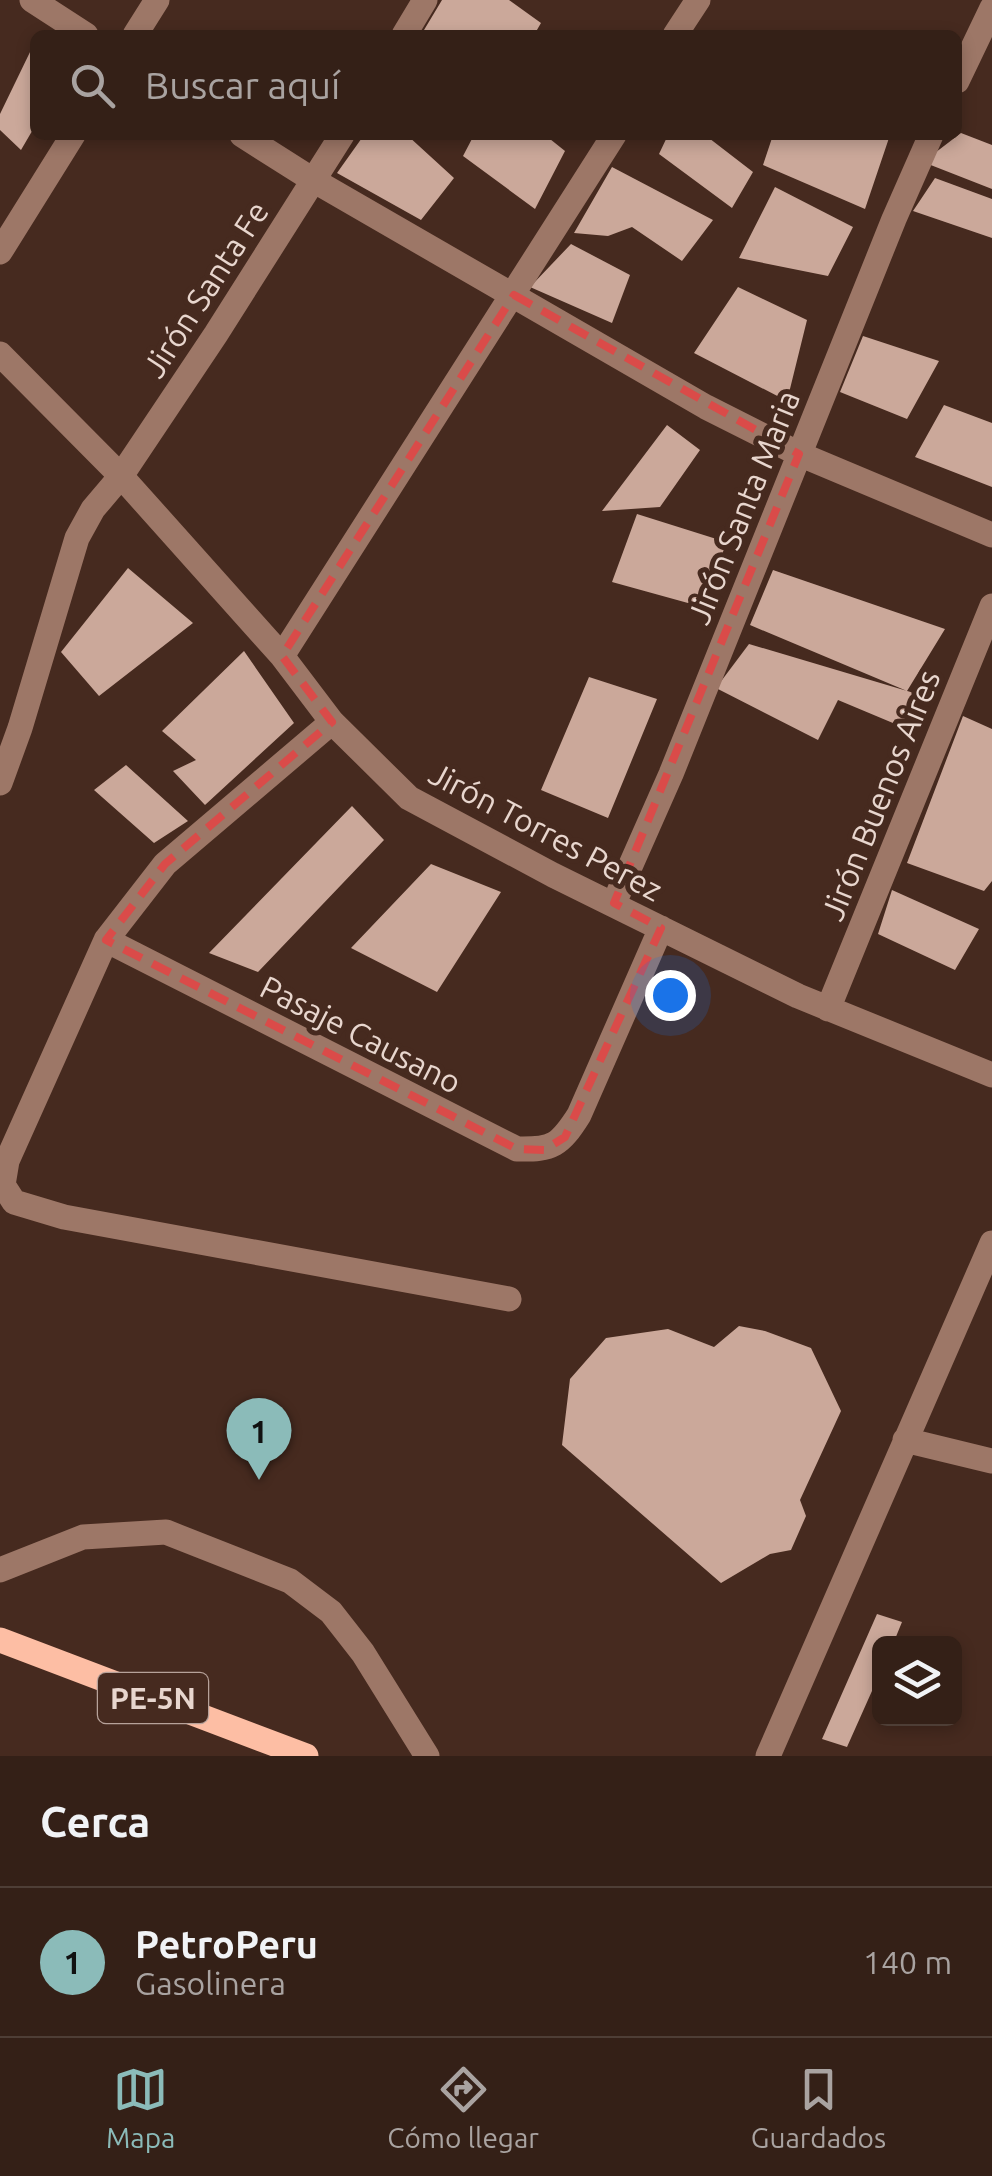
<!DOCTYPE html>
<html lang="es">
<meta charset="utf-8">
<style>
:root{--surface:#342017;--page:#3f2d24;--text:#f1f3f6;--muted:#a9a3a1;--line:#4e3e36;--accent:#8bbbb9}
body{margin:0;font-family:Ubuntu,sans-serif;background:var(--page);color:var(--text)}
.controls{position:absolute;right:30px;bottom:30px;display:grid;overflow:hidden;border-radius:15px;box-shadow:0 5px 15px #0003}
.controls button{width:90px;height:90px;display:grid;place-items:center;padding:0;border:0;border-bottom:2px solid var(--line);background:var(--surface);color:var(--text);font:50px sans-serif}
.you{position:absolute;left:670px;top:995px;width:35px;height:35px;margin:-25px;border:8px solid #fff;border-radius:50%;background:#1a73e8;box-shadow:0 0 0 15px #1a73e833}
.badge{display:grid;place-items:center;width:65px;height:65px;border-radius:50%;background:var(--accent);color:#111;font-size:32px;font-weight:700}
.pin{position:absolute;translate:-50% -82px;filter:drop-shadow(0 2px 5px #0008)}
.pin::after{content:'';position:absolute;top:52px;width:35px;height:30px;background:inherit;clip-path:polygon(0 0,100% 0,50% 100%)}
.list{margin:0;padding:0;list-style:none}
h2{display:flex;justify-content:space-between;align-items:center;height:130px;margin:0;padding:0 40px;font-size:42px}
h2 small{font-size:32px;font-weight:400;color:var(--muted)}
.list li{display:grid;grid-template-columns:65px 1fr auto;gap:30px;align-items:center;box-sizing:border-box;height:150px;padding:0 40px;border-top:2px solid var(--line)}
.list b{display:block;font-size:38px;white-space:nowrap}
.list p{margin:0;font-size:32px;white-space:nowrap;color:var(--muted)}
.list em{font-size:32px;font-style:normal;color:var(--muted)}
.icon{flex:none;width:55px;height:55px;fill:none;stroke:currentColor;stroke-width:2;stroke-linecap:round;stroke-linejoin:round}
.map{position:relative;flex:none;width:992px;height:1756px;overflow:hidden}
.search{position:absolute;background:var(--surface);box-shadow:0 5px 15px #0003;left:30px;right:30px;top:30px;height:110px;display:flex;align-items:center;gap:25px;box-sizing:border-box;padding:0 35px;border-radius:15px;color:var(--muted);font-size:38px}
.sheet{height:280px;background:var(--surface)}
nav{display:flex;justify-content:space-around;align-items:center;box-sizing:border-box;height:140px;border-top:2px solid var(--line);background:var(--surface);font-size:28px;color:var(--muted)}
nav a{display:grid;justify-items:center;gap:5px}
nav .on{color:var(--accent)}
.map>svg:first-child{display:block}
.building{fill:#cba89a}
.lines{fill:none;stroke-linecap:round;stroke-linejoin:round}
.minor{stroke:#9d7767;stroke-width:25}
.major{stroke:#fdbea4;stroke-width:25}
.marked{fill:none;stroke:#da4b49;stroke-width:8;stroke-dasharray:20 12;stroke-linejoin:round}
.labels{text-anchor:middle;dominant-baseline:central;stroke-width:10;stroke-linejoin:round;paint-order:stroke}
.shield{fill:#462a1f;stroke:#b7a29a;stroke-width:2.5}
.shield-label{font-size:30px;font-weight:bold;fill:#e8d6ce}
.street-label{font-size:32px;fill:#e8d6ce;stroke:#462a1f}
</style>
<div class="map">
<svg width="992" height="1756" viewBox="0 0 992 1756">
<rect width="100%" height="100%" fill="#462a1f"/>
<path class="building" d="M 442,0 L 509,0 L 541,23 L 534,35 L 421,35 Z
M 31,50 L 35,53 L 35,126 L 21,150 L 0,130 L 0,114 Z
M 961,133 L 992,145 L 992,189 L 923,162 Z
M 364,135 L 407,135 L 454,178 L 421,220 L 337,173 Z
M 474,135 L 545,135 L 565,151 L 535,209 L 463,156 Z
M 668,135 L 705,135 L 753,172 L 732,208 L 659,154 Z
M 773,135 L 890,135 L 865,209 L 763,165 Z
M 612,167 L 713,220 L 682,261 L 632,227 L 608,236 L 574,233 Z
M 935,178 L 992,199 L 992,238 L 913,211 Z
M 775,187 L 853,227 L 828,276 L 739,258 Z
M 571,244 L 630,275 L 612,323 L 530,287 Z
M 738,287 L 807,320 L 787,401 L 694,353 Z
M 863,336 L 939,361 L 907,419 L 840,392 Z
M 944,405 L 992,423 L 992,487 L 915,457 Z
M 667,425 L 700,450 L 660,507 L 602,511 Z
M 637,514 L 726,542 L 706,608 L 612,582 Z
M 128,568 L 193,623 L 99,696 L 61,652 Z
M 773,570 L 945,629 L 907,691 L 750,625 Z
M 749,644 L 924,696 L 912,731 L 838,700 L 818,740 L 716,688 Z
M 244,651 L 294,723 L 205,805 L 173,771 L 196,760 L 162,731 Z
M 589,677 L 657,699 L 608,818 L 541,790 Z
M 963,716 L 992,729 L 992,881 L 984,891 L 907,863 Z
M 126,765 L 188,821 L 154,843 L 94,790 Z
M 352,806 L 384,840 L 258,972 L 209,953 Z
M 431,864 L 501,892 L 437,992 L 351,948 Z
M 892,890 L 979,929 L 955,970 L 878,934 Z
M 739,1326 L 765,1331 L 811,1348 L 841,1411 L 800,1500 L 806,1516 L 791,1550 L 770,1554 L 721,1583 L 562,1445 L 570,1379 L 606,1338 L 668,1329 L 714,1347 Z
M 877,1614 L 902,1622 L 893,1644 L 880,1644 L 880,1673 L 847,1747 L 822,1739 Z"/>
<g class="lines">
<path class="minor" d="M 32,0 L 86,35
M 135,35 L 157,0
M 404,35 L 425,0
M 675,35 L 698,0
M 957,81 L 992,8
M 242,135 L 313,180 L 706,407 L 799,454 L 992,535
M 0,252 L 73,135
M 0,354 L 121,476 L 282,656 L 332,722 L 409,798 L 553,875 L 798,996 L 992,1075
M 282,656 L 614,135
M 332,722 L 165,864 L 106,940 L 7,1161 L 3,1185 L 14,1202 L 64,1217 L 509,1299
M 0,783 L 20,728 L 77,538 L 93,509 L 121,476 L 216,334 L 342,135
M 614,903 L 671,774 L 894,219 L 931,135
M 106,940 L 517,1149 C 553,1150 560,1145 579,1115 L 661,928
M 828,1009 L 992,606
M 905,1440 L 992,1461
M 0,1570 L 83,1537 L 166,1532 L 290,1581 L 331,1612 L 363,1653 L 427,1756
M 768,1756 L 992,1243"/>
<path class="major" d="M 0,1640 L 306,1756"/>
</g>
<path class="marked" d="M 514,295 L 799,454 L 614,903 L 661,928 L 565,1137 L 544,1150 L 517,1149 L 106,940 L 165,864 L 332,722 L 282,656 Z"/>
<g class="labels">
<rect class="shield" x="98" y="1673" width="110" height="50" rx="8"/>
<g class="shield-label">
<text x="153" y="1698">PE-5N</text>
</g>
<g class="street-label">
<text transform="translate(205 289) rotate(-57)">Jirón Santa Fe</text>
<text transform="translate(743 507) rotate(-68)">Jirón Santa Maria</text>
<text transform="translate(880 795) rotate(-68)">Jirón Buenos Aires</text>
<text transform="translate(546 831) rotate(28)">Jirón Torres Perez</text>
<text transform="translate(361 1034) rotate(27)">Pasaje Causano</text>
</g>
</g>
</svg>
<div class="controls">
<button><svg class="icon" aria-label="layers" viewBox="0 0 24 24"><path d="M12 4l9 5-9 5-9-5zM3 14l9 5 9-5"/></svg></button>
</div>
<div class="you"></div>
<div class="pin badge" style="left:259px;top:1480px">1</div>
<div class="search"><svg class="icon" aria-label="search" viewBox="0 0 24 24"><circle cx="10" cy="10" r="6"/><path d="M15 15l6 6"/></svg>Buscar aquí</div>
</div>
<section class="sheet">
<h2>Cerca<small></small></h2>
<ul class="list">
<li><span class="badge">1</span><div><b>PetroPeru</b><p>Gasolinera</p></div><em>140 m</em></li>
</ul>
</section>
<nav>
<a class="on"><svg class="icon" aria-label="map" viewBox="0 0 24 24"><path d="M3 6l6-2 6 2 6-2v14l-6 2-6-2-6 2zM9 4v14M15 6v14"/></svg>Mapa</a>
<a><svg class="icon" aria-label="directions" viewBox="0 0 24 24"><path d="M12 3l9 9-9 9-9-9zM9 14v-3h6M13 9l2 2-2 2"/></svg>Cómo llegar</a>
<a><svg class="icon" aria-label="saved" viewBox="0 0 24 24"><path d="M7 4h10v16l-5-4-5 4z"/></svg>Guardados</a>
</nav>
